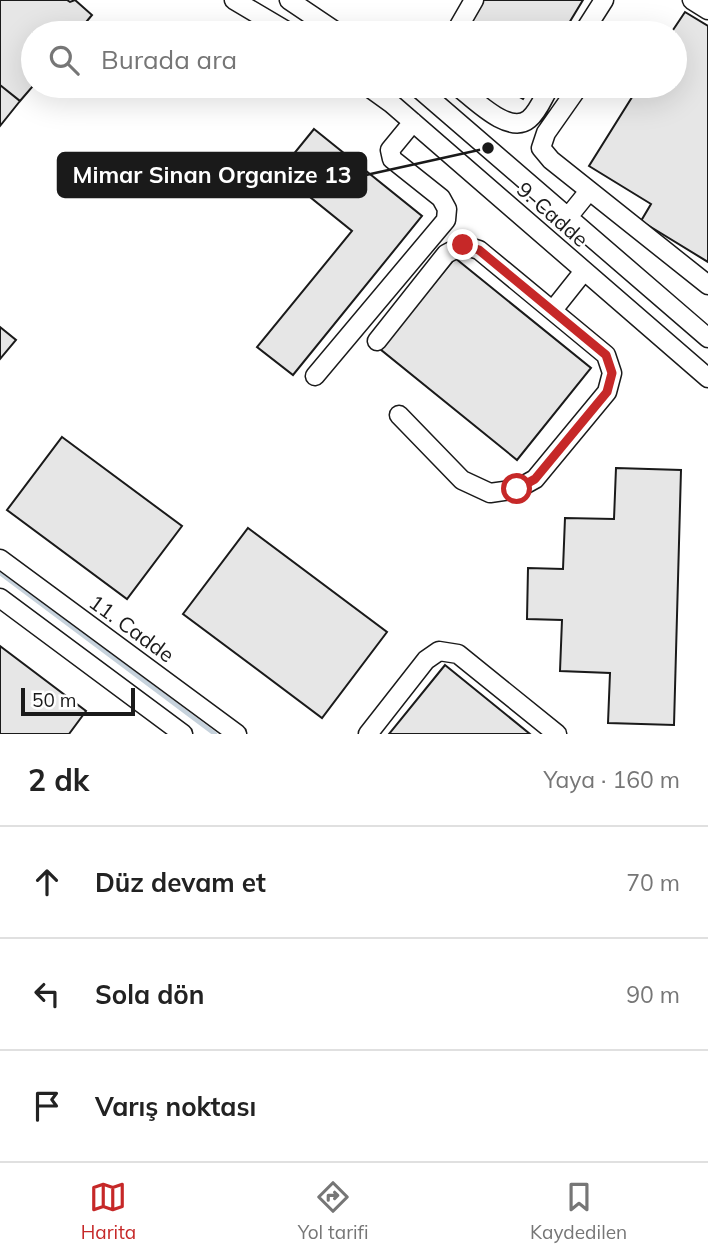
<!DOCTYPE html>
<html lang="tr">
<meta charset="utf-8">
<style>
:root{--surface:#fff;--page:#f2f2f2;--text:#222;--muted:#767676;--line:#e0e0e0;--accent:#c62828}
body{margin:0;font-family:Mulish,sans-serif;background:var(--page);color:var(--text)}
.scale{position:absolute;left:21px;bottom:18px;width:114px;box-sizing:border-box;padding-left:7px;border:4px solid #1a1a1a;border-top:0;font-size:19px;line-height:24px;white-space:nowrap;color:#1a1a1a;-webkit-text-stroke:5px #fff;paint-order:stroke}
.stop{position:absolute;width:21px;height:21px;margin:-16px;border:5px solid #c62828;border-radius:50%;background:#fff}
.stop.end{background:#c62828;border-color:#fff;box-shadow:0 2px 7px #0008}
.list{margin:0;padding:0;list-style:none}
h2{display:flex;justify-content:space-between;align-items:center;height:91px;margin:0;padding:0 28px;font-size:30px}
h2 small{font-size:23px;font-weight:400;color:var(--muted)}
.list li{display:grid;grid-template-columns:46px 1fr auto;gap:21px;align-items:center;box-sizing:border-box;height:112px;padding:0 28px;border-top:2px solid var(--line)}
.list b{display:block;font-size:26px;white-space:nowrap}
.list em{font-size:23px;font-style:normal;color:var(--muted)}
.icon{flex:none;width:38px;height:38px;fill:none;stroke:currentColor;stroke-width:2;stroke-linecap:round;stroke-linejoin:round}
.map{position:relative;flex:none;width:708px;height:734px;overflow:hidden}
.search{position:absolute;background:var(--surface);box-shadow:0 7px 28px #0002;left:21px;right:21px;top:21px;height:77px;display:flex;align-items:center;gap:18px;box-sizing:border-box;padding:0 24px;border-radius:38px;color:var(--muted);font-size:26px}
.sheet{height:427px;background:var(--surface)}
nav{display:flex;justify-content:space-around;align-items:center;box-sizing:border-box;height:98px;border-top:2px solid var(--line);background:var(--surface);font-size:19px;color:var(--muted)}
nav a{display:grid;justify-items:center;gap:4px}
nav .on{color:var(--accent)}
.map>svg:first-child{display:block}
.lines{fill:none;stroke-linecap:round;stroke-linejoin:round}
.stream{stroke:#c6d2dc;stroke-width:4.5}
.building{fill:#e6e6e6;stroke:#1a1a1a;stroke-width:2}
.minor-casing{stroke:#1a1a1a;stroke-width:21}
.minor{stroke:#fff;stroke-width:18}
.route{stroke:#c62828;stroke-width:9}
.labels{text-anchor:middle;dominant-baseline:central;stroke-width:5;stroke-linejoin:round;paint-order:stroke}
.street-label{font-size:21px;fill:#1a1a1a;stroke:#fff}
.leader{fill:none;stroke:#1a1a1a;stroke-width:2.5}
.callout-dot{fill:#1a1a1a;stroke:#fff;stroke-width:2.5}
.callout{fill:#1a1a1a;stroke:#1a1a1a;stroke-width:2.5}
.callout-label{font-size:23px;text-anchor:middle;font-weight:bold;fill:#fff}
</style>
<div class="map">
<svg width="708" height="734" viewBox="0 0 708 734">
<rect width="100%" height="100%" fill="#fff"/>
<g class="lines">
<path class="stream" d="M 0,573 L 215,734"/>
</g>
<path class="building" d="M 0,0 L 67,0 L 70,2 L 75,0 L 92,15 L 77,33 L 33,33 L 33,86 L 20,101 L 0,85 Z
M 482,0 L 583,0 L 563,33 L 462,33 Z
M 685,12 L 708,26 L 708,262 L 641,221 L 651,204 L 589,166 L 639,86 L 675,86 L 675,33 L 671,33 Z
M 0,85 L 20,101 L 0,126 Z
M 500,86 L 531,86 L 523,99 Z
M 314,129 L 422,216 L 293,375 L 257,347 L 352,231 L 279,172 Z
M 455,258 L 591,368 L 517,460 L 380,349 Z
M 0,327 L 16,340 L 0,359 Z
M 62,437 L 182,526 L 127,599 L 7,510 Z
M 616,468 L 681,470 L 674,725 L 608,723 L 610,673 L 560,671 L 562,620 L 527,619 L 528,568 L 563,569 L 565,518 L 614,519 Z
M 248,528 L 387,632 L 322,718 L 183,614 Z
M 0,646 L 86,711 L 69,734 L 0,734 Z
M 445,665 L 530,734 L 389,734 Z"/>
<g class="lines">
<g class="minor-casing">
<path id="minor" d="M 234,0 L 290,33
M 289,0 L 338,33
M 692,0 L 708,10
M 455,33 L 474,0
M 583,33 L 604,0
M 367,86 L 392,104 L 708,378
M 416,86 L 708,338
M 457,86 C 473,98 509,136 529,119 C 538,112 544,96 550,86
M 579,86 L 546,133 L 541,148 L 551,160 L 708,285
M 568,217 L 589,191
M 553,310 L 584,271
M 377,341 L 446,254 L 463,245 L 479,250 L 606,355 L 612,373 L 607,392 L 535,479 L 517,489 L 490,493 L 462,480 L 399,415
M 315,376 L 446,220 L 447,209 L 441,198 L 392,159 L 390,150 L 413,122
M 0,559 L 237,734
M 0,598 L 183,734
M 368,734 L 426,660 L 439,651 L 458,654 L 557,734"/>
</g>
<use href="#minor" class="minor"/>
</g>
<g class="lines">
<path class="route" d="M 463,245 L 479,250 L 606,355 L 612,373 L 607,392 L 535,479 L 517,489"/>
</g>
<g class="labels">
<g class="street-label">
<text transform="translate(553 214) rotate(41)">9. Cadde</text>
<text transform="translate(132 628) rotate(36)">11. Cadde</text>
</g>
</g>
<path class="leader" d="M488 148L366 175"/>
<circle class="callout-dot" cx="488" cy="148" r="7"/>
<rect class="callout" x="58" y="153" width="308" height="44" rx="7"/>
<g class="callout-label">
<text x="212" y="183">Mimar Sinan Organize 13</text>
</g>
</svg>
<div class="scale">50 m</div>
<div class="stop" style="left:517px;top:489px"></div>
<div class="stop end" style="left:463px;top:245px"></div>
<div class="search"><svg class="icon" aria-label="search" viewBox="0 0 24 24"><circle cx="10" cy="10" r="6"/><path d="M15 15l6 6"/></svg>Burada ara</div>
</div>
<section class="sheet">
<h2>2 dk<small>Yaya · 160 m</small></h2>
<ul class="list">
<li><svg class="icon" aria-label="ahead" viewBox="0 0 24 24"><path d="M12 20V5M6 11l6-6 6 6"/></svg><div><b>Düz devam et</b></div><em>70 m</em></li>
<li><svg class="icon" aria-label="left" viewBox="0 0 24 24"><path d="M17 20v-9H6M10 6l-5 5 5 5"/></svg><div><b>Sola dön</b></div><em>90 m</em></li>
<li><svg class="icon" aria-label="arrive" viewBox="0 0 24 24"><path d="M6 21V4h12l-3 4 3 4H6"/></svg><div><b>Varış noktası</b></div></li>
</ul>
</section>
<nav>
<a class="on"><svg class="icon" aria-label="map" viewBox="0 0 24 24"><path d="M3 6l6-2 6 2 6-2v14l-6 2-6-2-6 2zM9 4v14M15 6v14"/></svg>Harita</a>
<a><svg class="icon" aria-label="directions" viewBox="0 0 24 24"><path d="M12 3l9 9-9 9-9-9zM9 14v-3h6M13 9l2 2-2 2"/></svg>Yol tarifi</a>
<a><svg class="icon" aria-label="saved" viewBox="0 0 24 24"><path d="M7 4h10v16l-5-4-5 4z"/></svg>Kaydedilen</a>
</nav>
